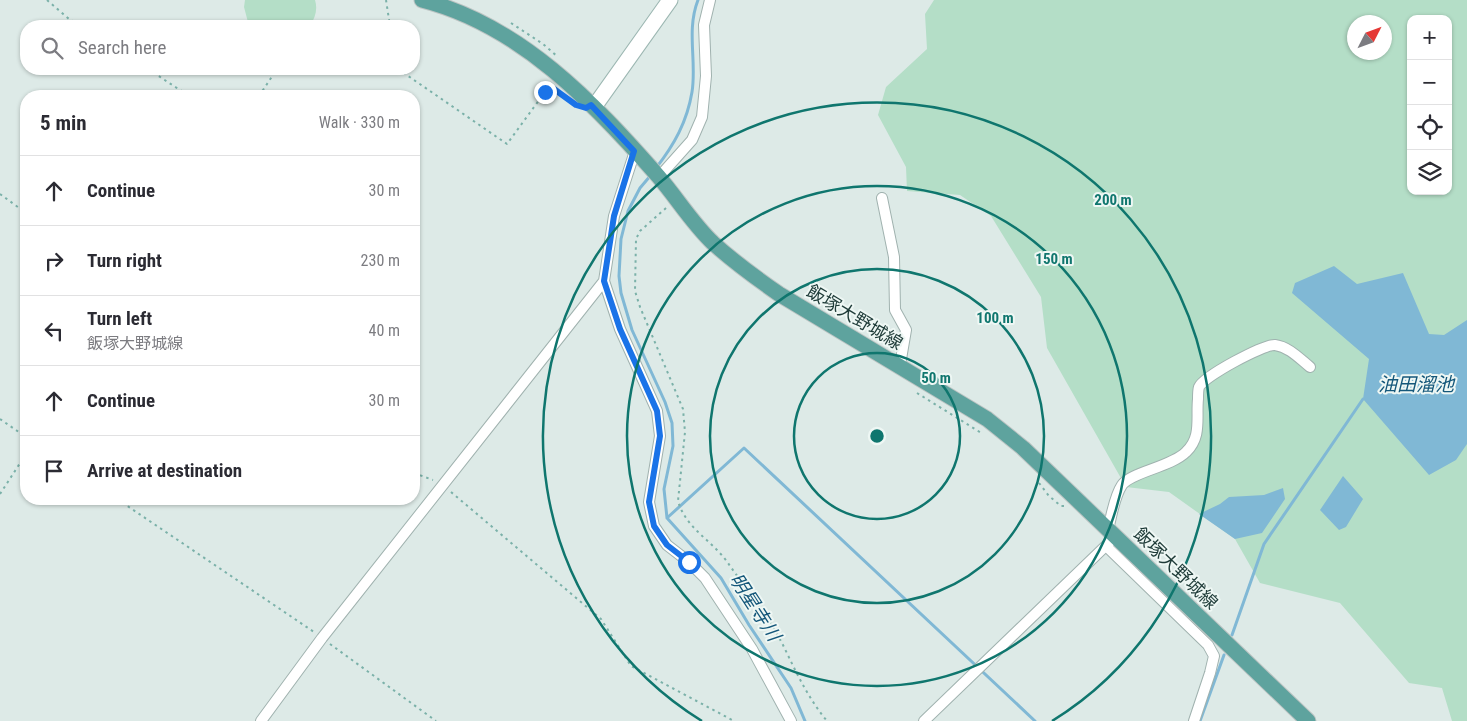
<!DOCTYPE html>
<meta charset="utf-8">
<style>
:root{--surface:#fff;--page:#f2f2f3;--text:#2b2b33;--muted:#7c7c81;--line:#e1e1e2}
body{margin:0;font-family:"Roboto Condensed","Noto Sans JP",sans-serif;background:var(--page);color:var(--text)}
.controls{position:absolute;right:15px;top:15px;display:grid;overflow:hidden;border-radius:10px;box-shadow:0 1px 4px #0004}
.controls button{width:45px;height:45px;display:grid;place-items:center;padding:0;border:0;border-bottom:1px solid var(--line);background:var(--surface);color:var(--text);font:25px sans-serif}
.compass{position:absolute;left:1347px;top:15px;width:45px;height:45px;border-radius:50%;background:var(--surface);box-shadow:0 1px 4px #0004;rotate:48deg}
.stop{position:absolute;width:15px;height:15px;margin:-11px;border:4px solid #1a73e8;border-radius:50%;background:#fff}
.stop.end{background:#1a73e8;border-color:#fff;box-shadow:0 1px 5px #0008}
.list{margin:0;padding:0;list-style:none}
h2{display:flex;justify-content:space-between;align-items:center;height:65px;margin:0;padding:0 20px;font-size:21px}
h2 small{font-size:16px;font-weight:400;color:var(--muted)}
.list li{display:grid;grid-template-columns:32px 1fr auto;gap:15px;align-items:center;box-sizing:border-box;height:70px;padding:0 20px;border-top:1px solid var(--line)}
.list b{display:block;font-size:19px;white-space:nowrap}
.list p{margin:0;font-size:16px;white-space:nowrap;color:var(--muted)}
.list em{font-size:16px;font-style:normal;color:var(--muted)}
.icon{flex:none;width:28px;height:28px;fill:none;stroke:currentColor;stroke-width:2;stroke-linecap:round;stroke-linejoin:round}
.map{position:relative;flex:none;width:1467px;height:721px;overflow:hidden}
.search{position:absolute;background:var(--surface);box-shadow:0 1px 4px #0004;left:20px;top:20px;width:400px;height:55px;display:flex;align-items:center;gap:12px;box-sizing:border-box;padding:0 18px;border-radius:20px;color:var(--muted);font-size:19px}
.panel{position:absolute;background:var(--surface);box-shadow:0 1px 4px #0004;left:20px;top:90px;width:400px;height:415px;border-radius:20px}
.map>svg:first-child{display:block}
.green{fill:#b4dec7;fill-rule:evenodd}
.water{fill:#80b8d5}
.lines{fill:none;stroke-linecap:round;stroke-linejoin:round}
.stream{stroke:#80b8d5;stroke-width:3}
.street-casing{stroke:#a0b2af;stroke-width:12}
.secondary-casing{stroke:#9cb7b2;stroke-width:17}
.primary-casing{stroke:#bcc4c3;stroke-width:17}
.path{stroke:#7bb1a9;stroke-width:2;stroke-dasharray:2.5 4;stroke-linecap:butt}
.street{stroke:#fff;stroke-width:10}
.secondary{stroke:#fff;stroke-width:15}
.primary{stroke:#5ea39e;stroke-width:15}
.route{stroke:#1a73e8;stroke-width:6}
.ring{fill:none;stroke:#0f766e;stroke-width:2.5}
.labels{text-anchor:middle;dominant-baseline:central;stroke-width:4;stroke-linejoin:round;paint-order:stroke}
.street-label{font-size:18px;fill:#1e3b38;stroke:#eef7f4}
.water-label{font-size:19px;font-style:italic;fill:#14577a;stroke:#eef7f4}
.centre{fill:#0f766e;stroke:#eef7f4;stroke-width:2.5}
.ring-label{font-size:15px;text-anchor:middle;font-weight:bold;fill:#0f766e;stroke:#eef7f4;stroke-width:4;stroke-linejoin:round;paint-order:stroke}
</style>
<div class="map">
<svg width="1467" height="721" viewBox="0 0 1467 721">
<rect width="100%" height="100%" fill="#ddeae7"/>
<path class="green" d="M 245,0 L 315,0 C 318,10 315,18 310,26 L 249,26 L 244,7 Z
M 934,0 L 1467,0 L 1467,721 L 1452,721 L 1442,688 L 1409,683 L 1340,603 L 1260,583 L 1235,539 L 1169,492 L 1126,487 L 1047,348 L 1041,297 L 991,216 L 960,195 L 907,191 L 906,167 L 878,115 L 886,87 L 927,49 L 925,14 ZM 1411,19 L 1448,19 L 1448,191 L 1411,191 ZM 1354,22 L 1384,22 L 1384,52 L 1354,52 Z"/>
<path class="water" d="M 1334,266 L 1357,284 L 1403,273 L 1429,334 L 1444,335 L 1467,320 L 1467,444 L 1456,460 L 1429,475 L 1363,399 L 1369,359 L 1292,293 L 1295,283 Z
M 1343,476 L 1363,499 L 1346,527 L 1339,530 L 1320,510 Z
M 1283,488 L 1285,499 L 1262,533 L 1235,539 L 1199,514 L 1220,504 L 1229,497 L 1264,495 Z"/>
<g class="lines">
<path class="stream" d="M 656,168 C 674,145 687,122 692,92 C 697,61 686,31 698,0
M 651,175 L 640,188 L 628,211 L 621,239 L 619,276 L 621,293 L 632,330 L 665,402 L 672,423 L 673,446 L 664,489 L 667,518
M 667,518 L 744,448 L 1035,721
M 667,518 L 721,578 L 749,625 L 791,688 L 805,721
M 1232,635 L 1264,544 L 1363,399
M 1200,721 L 1224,655"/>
<g class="street-casing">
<path id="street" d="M 659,177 L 692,140 L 702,117 L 706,76 L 704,25 L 710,0
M 882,198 L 894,257 L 895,310 L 906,330 L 900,365
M 604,281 L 620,329 L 657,411 L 660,436 L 649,502 L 654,526 L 667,545 L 689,562 L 705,578 L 752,649 L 791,721
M 1108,529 C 1112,515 1114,497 1122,485 C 1131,472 1171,467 1186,452 C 1202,437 1196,418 1198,399 C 1198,395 1198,390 1199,387 C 1204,376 1264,344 1275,345 C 1289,347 1299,358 1310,367
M 1106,546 L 1208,645 L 1214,656 L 1210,673 L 1194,721
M 261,721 L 322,638 L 604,281 L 614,216 L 635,151
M 924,721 L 1116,536"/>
</g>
<g class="secondary-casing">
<path id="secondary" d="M 594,107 L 670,0"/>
</g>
<g class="primary-casing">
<path id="primary" d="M 422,0 C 520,25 593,102 658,176 C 677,198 692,223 713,243 C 734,262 756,278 779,294 L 987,419 L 1023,448 L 1308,721"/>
</g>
<path class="path" d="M 47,0 L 69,19 L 81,26
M 386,0 L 390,26
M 511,23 L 543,44 L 558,57
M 148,69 L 189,96
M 398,69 L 507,144 L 545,92 L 554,89
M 259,96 L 277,69
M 0,194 L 26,213
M 666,208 L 640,231 L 636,239 L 635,291 L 640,307 L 683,409 L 685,432 L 678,501 C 686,529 712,540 728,563 C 746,589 768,616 783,645 C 796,672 808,698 827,721
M 917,393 L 983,434
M 0,419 L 26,437
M 414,473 L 433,480
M 1039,483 L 1049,496 L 1061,506 L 1064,506
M 451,492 L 601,619 L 631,666 L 734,721
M 0,494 L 26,454
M 117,499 L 314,632
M 330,644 L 436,721"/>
<use href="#street" class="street"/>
<use href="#secondary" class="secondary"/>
<use href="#primary" class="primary"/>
</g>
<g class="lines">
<path class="route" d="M 545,92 L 554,89 L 576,105 L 586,108 L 591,105 L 634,151 L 614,216 L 604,281 L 620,329 L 657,411 L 660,436 L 649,502 L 654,526 L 667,545 L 689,562"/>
</g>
<g class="ring">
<circle cx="877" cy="436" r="83"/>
<circle cx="877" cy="436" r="167"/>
<circle cx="877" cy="436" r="250"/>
<path d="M702 721A334 334 0 1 1 1052 721"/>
</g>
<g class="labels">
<g class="street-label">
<text transform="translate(855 317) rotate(31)">飯塚大野城線</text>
<text transform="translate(1176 568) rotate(44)">飯塚大野城線</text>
</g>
<g class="water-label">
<text x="1416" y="384">油田溜池</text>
<text transform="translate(755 607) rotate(57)">明星寺川</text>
</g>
</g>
<circle cx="877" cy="436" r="8" class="centre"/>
<g class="ring-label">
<text x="1113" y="205">200 m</text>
<text x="1054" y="264">150 m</text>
<text x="995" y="323">100 m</text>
<text x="936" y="383">50 m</text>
</g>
</svg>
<div class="controls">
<button>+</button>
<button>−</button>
<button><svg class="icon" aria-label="locate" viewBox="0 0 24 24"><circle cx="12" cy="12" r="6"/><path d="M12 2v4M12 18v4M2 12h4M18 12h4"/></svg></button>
<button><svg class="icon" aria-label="layers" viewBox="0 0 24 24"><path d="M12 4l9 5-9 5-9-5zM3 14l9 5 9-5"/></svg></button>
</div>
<svg class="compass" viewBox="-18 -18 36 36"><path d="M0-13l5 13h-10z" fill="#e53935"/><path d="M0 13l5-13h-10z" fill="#7c7c81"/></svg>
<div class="stop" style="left:689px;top:562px"></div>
<div class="stop end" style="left:545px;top:92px"></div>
<div class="search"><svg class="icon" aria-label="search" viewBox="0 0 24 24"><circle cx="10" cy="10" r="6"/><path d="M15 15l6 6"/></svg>Search here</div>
<section class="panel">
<h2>5 min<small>Walk · 330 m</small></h2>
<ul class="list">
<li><svg class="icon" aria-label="ahead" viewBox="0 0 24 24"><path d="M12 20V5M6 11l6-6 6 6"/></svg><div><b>Continue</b></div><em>30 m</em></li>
<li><svg class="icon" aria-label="right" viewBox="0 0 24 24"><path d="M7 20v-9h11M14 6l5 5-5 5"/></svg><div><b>Turn right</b></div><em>230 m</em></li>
<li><svg class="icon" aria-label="left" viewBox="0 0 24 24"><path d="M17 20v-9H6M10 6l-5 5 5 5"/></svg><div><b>Turn left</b><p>飯塚大野城線</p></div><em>40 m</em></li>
<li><svg class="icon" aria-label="ahead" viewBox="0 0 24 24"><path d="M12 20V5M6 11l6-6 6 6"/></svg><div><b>Continue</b></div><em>30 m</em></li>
<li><svg class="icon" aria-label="arrive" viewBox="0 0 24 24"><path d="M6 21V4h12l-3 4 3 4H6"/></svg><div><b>Arrive at destination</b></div></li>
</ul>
</section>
</div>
